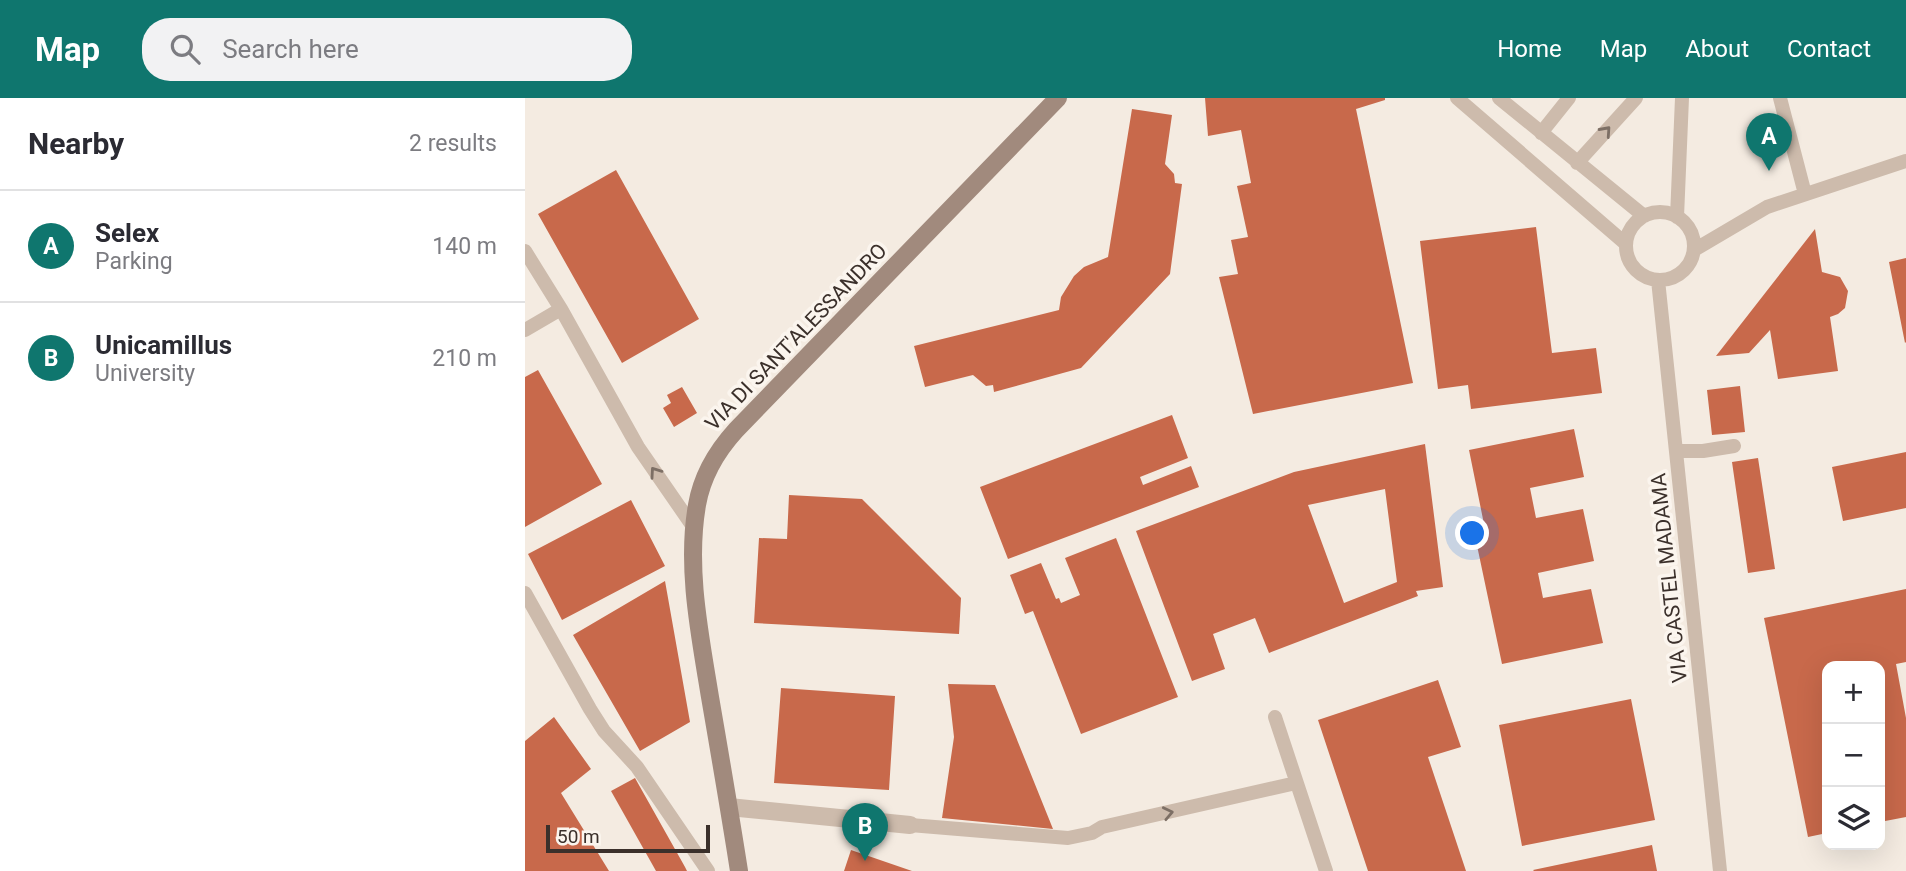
<!DOCTYPE html>
<meta charset="utf-8">
<style>
:root{--surface:#fff;--page:#f2f2f3;--text:#2b2b33;--muted:#7c7c81;--line:#e1e1e2;--accent:#0f766e}
body{margin:0;font-family:Roboto,sans-serif;background:var(--page);color:var(--text)}
.controls{position:absolute;right:21px;bottom:21px;display:grid;overflow:hidden;border-radius:14px;box-shadow:0 7px 28px #0002}
.controls button{width:63px;height:63px;display:grid;place-items:center;padding:0;border:0;border-bottom:2px solid var(--line);background:var(--surface);color:var(--text);font:35px sans-serif}
.scale{position:absolute;left:21px;bottom:18px;width:164px;box-sizing:border-box;padding-left:7px;border:4px solid #3b302b;border-top:0;font-size:19px;line-height:24px;white-space:nowrap;color:#3b302b;-webkit-text-stroke:5px #fbf5ee;paint-order:stroke}
.you{position:absolute;left:948px;top:436px;width:24px;height:24px;margin:-18px;border:5px solid #fff;border-radius:50%;background:#1a73e8;box-shadow:0 0 0 10px #1a73e833}
.badge{display:grid;place-items:center;width:46px;height:46px;border-radius:50%;background:var(--accent);color:#fff;font-size:23px;font-weight:700}
.pin{position:absolute;translate:-50% -58px;filter:drop-shadow(0 2px 4px #0008)}
.pin::after{content:'';position:absolute;top:37px;width:24px;height:21px;background:inherit;clip-path:polygon(0 0,100% 0,50% 100%)}
.list{margin:0;padding:0;list-style:none}
h2{display:flex;justify-content:space-between;align-items:center;height:91px;margin:0;padding:0 28px;font-size:30px}
h2 small{font-size:23px;font-weight:400;color:var(--muted)}
.list li{display:grid;grid-template-columns:46px 1fr auto;gap:21px;align-items:center;box-sizing:border-box;height:112px;padding:0 28px;border-top:2px solid var(--line)}
.list b{display:block;font-size:26px;white-space:nowrap}
.list p{margin:0;font-size:23px;white-space:nowrap;color:var(--muted)}
.list em{font-size:23px;font-style:normal;color:var(--muted)}
.icon{flex:none;width:38px;height:38px;fill:none;stroke:currentColor;stroke-width:2;stroke-linecap:round;stroke-linejoin:round}
.map{position:relative;flex:none;width:1381px;height:773px;overflow:hidden}
header{display:flex;align-items:center;gap:42px;box-sizing:border-box;height:98px;padding:0 35px;background:var(--accent);color:#fff}
header strong{font-size:33px}
nav{display:flex;gap:38px;margin-inline-start:auto;font-size:24px}
.search{width:490px;height:63px;background:var(--page);display:flex;align-items:center;gap:18px;box-sizing:border-box;padding:0 24px;border-radius:28px;color:var(--muted);font-size:26px}
main{display:flex}
aside{flex:1;background:var(--surface)}
.map>svg:first-child{display:block}
.building{fill:#c8694b;fill-rule:evenodd}
.lines{fill:none;stroke-linecap:round;stroke-linejoin:round}
.lane{stroke:#cdbbac;stroke-width:14}
.street{stroke:#cdbbac;stroke-width:18}
.secondary{stroke:#a18a7d;stroke-width:18}
.oneway{stroke:#7d6f65}
.labels{text-anchor:middle;dominant-baseline:central;stroke-width:7;stroke-linejoin:round;paint-order:stroke}
.street-label{font-size:21px;fill:#3b302b;stroke:#fbf5ee}
</style>
<header>
<strong>Map</strong>
<div class="search"><svg class="icon" aria-label="search" viewBox="0 0 24 24"><circle cx="10" cy="10" r="6"/><path d="M15 15l6 6"/></svg>Search here</div>
<nav><a>Home</a><a>Map</a><a>About</a><a>Contact</a></nav>
</header>
<main>
<aside>
<h2>Nearby<small>2 results</small></h2>
<ul class="list">
<li><span class="badge">A</span><div><b>Selex</b><p>Parking</p></div><em>140 m</em></li>
<li><span class="badge">B</span><div><b>Unicamillus</b><p>University</p></div><em>210 m</em></li>
</ul>
</aside>
<div class="map">
<svg width="1381" height="773" viewBox="0 0 1381 773">
<rect width="100%" height="100%" fill="#f4ebe1"/>
<path class="building" d="M 680,0 L 860,0 L 860,2 L 831,11 L 888,285 L 728,316 L 694,179 L 713,176 L 706,142 L 723,139 L 712,88 L 726,85 L 716,32 L 683,38 Z
M 607,11 L 647,17 L 640,66 L 649,76 L 650,85 L 657,86 L 645,176 L 556,270 L 469,294 L 468,287 L 461,288 L 448,277 L 400,289 L 389,248 L 534,212 L 536,199 L 549,178 L 559,169 L 583,159 Z
M 91,72 L 174,221 L 97,265 L 13,116 Z
M 1011,129 L 1027,255 L 1071,250 L 1077,295 L 946,311 L 943,287 L 913,291 L 895,143 Z
M 1290,131 L 1297,174 L 1315,179 L 1323,193 L 1320,210 L 1313,216 L 1305,219 L 1313,273 L 1253,281 L 1245,232 L 1224,255 L 1191,258 Z
M 1381,160 L 1381,244 L 1380,245 L 1364,164 Z
M 13,272 L 77,386 L 0,429 L 0,279 Z
M 1215,288 L 1220,334 L 1187,337 L 1182,292 Z
M 157,289 L 172,315 L 149,329 L 138,310 L 146,305 L 142,297 Z
M 647,317 L 663,360 L 615,379 L 618,387 L 666,368 L 674,389 L 483,461 L 455,389 Z
M 1049,331 L 1059,379 L 1005,390 L 1011,420 L 1058,411 L 1069,463 L 1013,475 L 1018,500 L 1066,491 L 1078,545 L 977,566 L 950,438 L 961,436 L 944,352 Z
M 900,346 L 918,489 L 891,493 L 893,498 L 744,555 L 730,520 L 688,536 L 700,571 L 667,583 L 611,433 L 769,374 ZM 860,391 L 872,484 L 819,505 L 783,407 Z
M 1381,354 L 1381,410 L 1318,423 L 1307,369 Z
M 1233,360 L 1250,471 L 1223,475 L 1207,364 Z
M 264,397 L 337,401 L 436,500 L 434,536 L 229,525 L 234,440 L 262,441 Z
M 106,402 L 140,468 L 37,522 L 3,456 Z
M 591,440 L 653,599 L 556,636 L 508,513 L 500,516 L 485,477 L 516,465 L 531,501 L 534,500 L 536,505 L 555,497 L 540,460 Z
M 140,483 L 165,624 L 115,653 L 48,537 Z
M 1381,491 L 1381,564 L 1371,566 L 1381,620 L 1381,719 L 1355,724 L 1355,568 L 1302,568 L 1302,735 L 1283,739 L 1239,520 Z
M 913,582 L 936,649 L 903,659 L 941,773 L 843,773 L 793,622 Z
M 423,586 L 470,587 L 528,731 L 417,720 L 429,639 Z
M 256,590 L 370,598 L 364,692 L 249,685 Z
M 1106,601 L 1130,722 L 997,748 L 974,627 Z
M 29,619 L 66,671 L 36,695 L 84,773 L 0,773 L 0,643 Z
M 110,680 L 160,769 L 162,773 L 131,773 L 86,693 Z
M 1127,747 L 1132,773 L 1009,773 L 1008,772 Z
M 326,752 L 387,773 L 319,773 Z"/>
<g class="lines">
<path class="lane" d="M 932,0 L 1101,146
M 974,0 L 1119,118
M 1255,0 L 1280,96
M 1016,35 L 1044,0
M 1052,65 L 1111,0
M1101 148a34 34 0 1 1 68 0a34 34 0 1 1-68 0Z
M 1152,119 L 1157,0
M 1169,152 L 1242,109 L 1381,63
M 0,153 L 36,211 L 113,349 L 169,430
M 1133,182 L 1195,773
M 0,232 L 36,211
M 1152,353 L 1178,353 L 1209,348
M 0,495 L 65,611 L 79,633 L 112,669 L 183,773
M 750,619 L 801,773
M 385,727 L 543,740 L 567,735 L 577,729 L 771,685"/>
<path class="street" d="M 204,709 L 385,727"/>
<path class="secondary" d="M 214,773 C 205,715 195,657 185,599 C 175,537 161,470 172,407 C 177,378 191,354 211,332 L 533,0"/>
</g>
<defs><path id="oneway-chevron" d="M-2-3.5L2.5 0L-2 3.5" fill="none" stroke-width="1.6" stroke-linecap="round" stroke-linejoin="round" transform="scale(1.75)"/></defs>
<g class="oneway">
<use href="#oneway-chevron" transform="translate(1081 33) rotate(-48)"/>
<use href="#oneway-chevron" transform="translate(130 374) rotate(-125)"/>
<use href="#oneway-chevron" transform="translate(643 715) rotate(-12)"/>
</g>
<g class="labels">
<g class="street-label">
<text transform="translate(271 239) rotate(-46)">VIA DI SANT'ALESSANDRO</text>
<text transform="translate(1144 480) rotate(-96)">VIA CASTEL MADAMA</text>
</g>
</g>
</svg>
<div class="controls">
<button>+</button>
<button>−</button>
<button><svg class="icon" aria-label="layers" viewBox="0 0 24 24"><path d="M12 4l9 5-9 5-9-5zM3 14l9 5 9-5"/></svg></button>
</div>
<div class="scale">50 m</div>
<div class="you"></div>
<div class="pin badge" style="left:1244px;top:73px">A</div>
<div class="pin badge" style="left:340px;top:763px">B</div>
</div>
</main>
